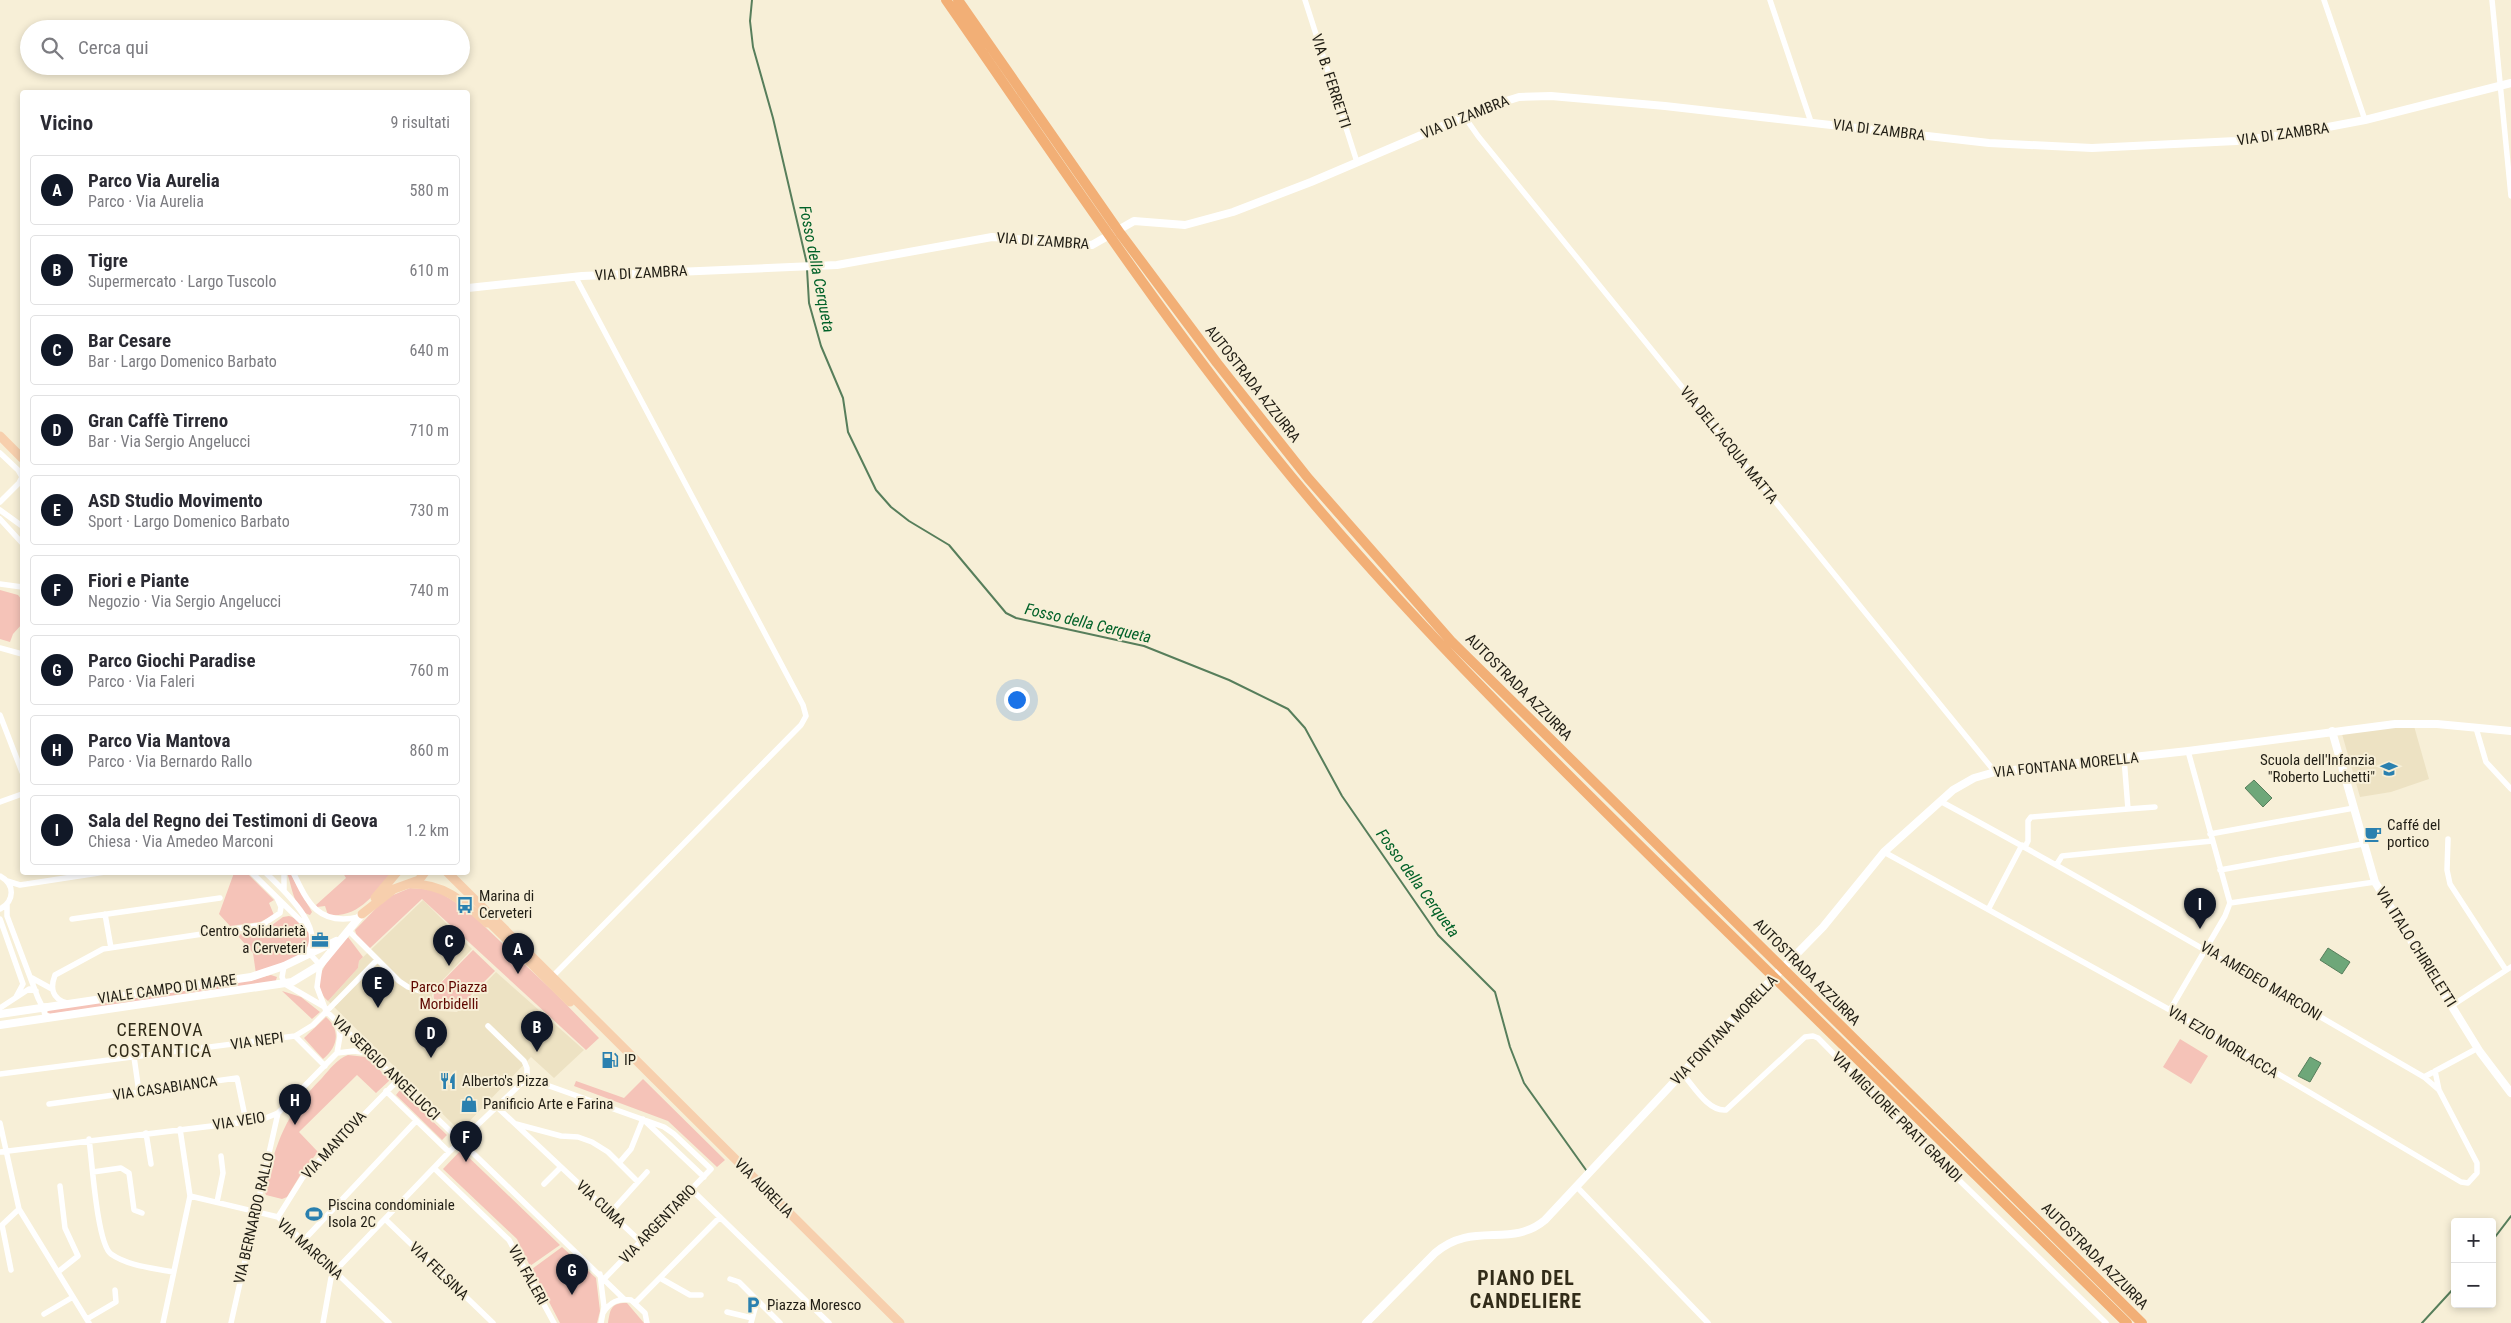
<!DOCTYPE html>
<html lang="it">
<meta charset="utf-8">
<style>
:root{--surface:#fff;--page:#f7f7f7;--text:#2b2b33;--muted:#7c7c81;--line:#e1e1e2;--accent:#111827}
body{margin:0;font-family:"Roboto Condensed",sans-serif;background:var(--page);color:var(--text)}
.controls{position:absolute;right:15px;bottom:15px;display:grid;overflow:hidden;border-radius:5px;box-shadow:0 2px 8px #0003}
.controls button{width:45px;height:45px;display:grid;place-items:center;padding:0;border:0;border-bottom:1px solid var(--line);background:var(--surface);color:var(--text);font:25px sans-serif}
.you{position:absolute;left:1016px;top:699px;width:18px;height:18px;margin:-12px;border:4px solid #fff;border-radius:50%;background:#1a73e8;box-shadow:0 0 0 8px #1a73e833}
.badge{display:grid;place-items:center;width:32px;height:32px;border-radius:50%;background:var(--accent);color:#fff;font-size:16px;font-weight:700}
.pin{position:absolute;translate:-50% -41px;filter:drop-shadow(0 1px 2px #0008)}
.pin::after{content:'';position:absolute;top:26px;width:18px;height:15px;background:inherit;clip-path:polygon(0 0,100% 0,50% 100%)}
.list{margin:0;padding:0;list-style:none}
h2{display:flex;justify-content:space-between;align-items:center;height:65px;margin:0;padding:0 20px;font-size:21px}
h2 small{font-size:16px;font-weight:400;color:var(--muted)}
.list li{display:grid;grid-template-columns:32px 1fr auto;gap:15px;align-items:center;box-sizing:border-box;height:70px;margin:0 10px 10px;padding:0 10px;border:1px solid var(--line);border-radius:5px}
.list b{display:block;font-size:19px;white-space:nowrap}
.list p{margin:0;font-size:16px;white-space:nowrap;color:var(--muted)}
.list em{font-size:16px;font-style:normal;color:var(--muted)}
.icon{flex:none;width:28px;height:28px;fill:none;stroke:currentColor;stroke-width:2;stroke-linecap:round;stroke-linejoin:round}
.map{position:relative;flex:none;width:2511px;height:1323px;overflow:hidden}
.search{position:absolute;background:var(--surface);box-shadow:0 2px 8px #0003;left:20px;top:20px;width:450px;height:55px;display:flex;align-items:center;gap:12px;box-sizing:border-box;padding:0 18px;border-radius:28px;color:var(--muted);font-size:19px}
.panel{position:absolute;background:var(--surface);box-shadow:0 2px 8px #0003;left:20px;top:90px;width:450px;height:785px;border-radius:5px}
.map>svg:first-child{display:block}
.built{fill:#ede2c3}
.green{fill:#f5c3b8}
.water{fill:#6ea779;stroke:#577e5b}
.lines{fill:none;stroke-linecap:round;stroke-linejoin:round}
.stream{stroke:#577e5b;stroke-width:2}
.street{stroke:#fff;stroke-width:5.5}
.secondary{stroke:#fff;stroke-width:8}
.primary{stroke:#f7cfad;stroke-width:9}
.highway{stroke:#f2af76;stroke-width:10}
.labels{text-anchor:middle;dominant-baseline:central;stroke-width:4;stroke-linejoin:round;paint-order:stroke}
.street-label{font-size:15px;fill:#211e15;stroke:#f7efd7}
.poi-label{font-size:15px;fill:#211e15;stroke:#f7efd7;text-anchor:start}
.park-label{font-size:15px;fill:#5f0700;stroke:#f7efd7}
.water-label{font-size:16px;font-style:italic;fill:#006128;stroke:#f7efd7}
.quarter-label{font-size:18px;letter-spacing:1px;fill:#322c19;stroke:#f7efd7}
.district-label{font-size:20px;font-weight:bold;letter-spacing:1px;fill:#322c19;stroke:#f7efd7}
</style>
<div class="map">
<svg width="2511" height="1323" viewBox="0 0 2511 1323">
<rect width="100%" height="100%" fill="#f7efd7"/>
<path class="built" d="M 2384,726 L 2414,726 L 2429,779 L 2391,792 L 2360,797 L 2342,734 Z
M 423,900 L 472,949 L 434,989 L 432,996 L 435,1005 L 441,1011 L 457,1012 L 496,972 L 584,1050 L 554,1078 L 531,1057 L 460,1131 L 328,1001 L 358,968 L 359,961 Z"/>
<path class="green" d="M 0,590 L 18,595 L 22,600 L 22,624 L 13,634 L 10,642 L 0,639 Z
M 234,873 L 247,873 L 274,900 L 269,903 L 274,915 L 260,922 L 230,926 L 219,914 Z
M 287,873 L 290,873 L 312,912 L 310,915 C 294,911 292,886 287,873 Z
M 343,873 L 393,873 C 373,894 360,918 328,915 L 325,906 L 317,907 L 316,905 L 346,878 Z
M 410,888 L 436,890 L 466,909 L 555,993 L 599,1038 L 586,1050 L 422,899 L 369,949 L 357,937 L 355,930 L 386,898 Z
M 289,916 C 295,917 303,925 307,930 C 325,954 270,968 256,974 L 253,953 L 237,935 L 268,928 L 283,917 Z
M 348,937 L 363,957 L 359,961 L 358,968 L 328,1001 C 305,981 334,952 348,937 Z
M 473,950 L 495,971 L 456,1010 L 442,1010 C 434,1003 432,999 435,989 Z
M 271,975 L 277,977 L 275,983 L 50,1014 L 47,1012 L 53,1008 L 234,983 Z
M 282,991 L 301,997 L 320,1012 L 312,1019 Z
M 326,1017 C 341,1030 338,1047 323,1059 L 304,1038 Z
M 2180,1039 L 2208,1056 L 2191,1084 L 2163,1067 Z
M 348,1055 L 366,1057 L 390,1080 L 376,1093 L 357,1075 L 299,1132 L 318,1152 L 304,1169 L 287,1197 L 282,1199 L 266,1195 L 264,1190 C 278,1139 284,1116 322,1078 C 330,1069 337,1059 348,1055 Z
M 643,1079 L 725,1160 L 717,1167 L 668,1121 L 574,1086 L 576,1081 L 624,1098 Z
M 400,1090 L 447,1135 L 442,1140 L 396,1095 Z
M 461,1150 L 560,1245 L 530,1266 L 517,1239 L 443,1169 Z
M 562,1247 L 596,1278 L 600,1311 L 597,1323 L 560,1323 L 532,1269 Z
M 623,1303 L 627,1303 L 644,1323 L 608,1323 C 610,1312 610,1304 623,1303 Z"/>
<path class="water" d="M 2254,780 L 2272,798 L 2263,807 L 2245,788 Z
M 2328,948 L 2350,962 L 2342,974 L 2320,960 Z
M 2310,1057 L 2321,1063 L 2310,1082 L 2298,1076 Z"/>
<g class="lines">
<path class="stream" d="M 752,0 L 750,21 L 753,47 L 773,118 L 807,264
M 807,269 L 809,303 L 821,346 L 843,398 L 848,432 L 876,490 L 891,507 L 909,521 L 949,545 L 1006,613 L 1016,618 L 1144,646 L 1229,680 L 1288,709 L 1305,728 L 1342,796 L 1438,935 L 1495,992 L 1510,1047 L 1524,1083 L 1586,1170
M 2492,1241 L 2511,1216
M 2422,1323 L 2455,1287"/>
<path class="street" d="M 1305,0 L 1357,162
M 1770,0 L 1811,122
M 2324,0 L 2365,120
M 2492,0 L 2511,196
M 1464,116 L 1478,136 L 1995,772
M 0,453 L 18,470 L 22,477 L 19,483 L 0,502
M 0,510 L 22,526
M 0,519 L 22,543
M 0,584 L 22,587
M 0,648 L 22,654
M 0,715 L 22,772
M 2476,728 L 2486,762 L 2511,789
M 1940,801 C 2103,889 2263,984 2424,1077
M 0,802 L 22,794
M 2128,809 L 2155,807
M 2210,834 L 2354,808
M 2448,839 L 2447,870 L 2450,884 L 2506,970
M 2025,847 L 2028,841 L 2028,821 L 2031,817 L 2128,809 L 2124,758
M 1884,852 L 2170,1010 L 2461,1182 L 2468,1183 L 2477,1173 L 2477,1163 L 2439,1090
M 2057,864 L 2062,856 L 2212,841
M 2220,870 L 2363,844
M 251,872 L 310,930
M 265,872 C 282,889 328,929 306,954
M 293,872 C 308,904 319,926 359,917
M 0,876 C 15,884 15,901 0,909
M 7,881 L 20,885 L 105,872
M 284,890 L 284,872
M 2230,903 L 2375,882
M 7,904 L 7,916 L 38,998 L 42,1006 L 48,1006 L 44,1011 L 45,1015 L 51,1017
M 1989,908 L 2022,845
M 105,914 L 111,948
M 0,919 L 23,984 L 16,997
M 72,919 L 220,898
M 348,930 L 399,981 L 408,987 L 420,991
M 310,954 L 320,965 L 317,987 L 326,1011 L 624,1299
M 284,966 L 282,977 L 285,984 L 323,1006
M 553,976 L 801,725 L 806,716 L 803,705 L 575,276
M 32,978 L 52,989
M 67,1003 C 52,999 50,988 55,975 L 103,949 L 262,925 L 280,913 L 281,907 L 277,898
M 2453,1005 L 2511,967
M 0,1008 L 29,989 L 36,991
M 2170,1010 L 2225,916 L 2230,903 L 2188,751
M 488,1026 L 524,1061 L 527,1068 L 527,1078
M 295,1036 L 325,1066
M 337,1053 L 354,1051 L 369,1053
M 134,1057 L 139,1092
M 2435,1071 L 2439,1090 L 2424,1077 L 2478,1048
M 1682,1073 C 1693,1085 1708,1112 1726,1110 L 1805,1037 L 1813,1036 L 1818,1038 L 1924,1146 L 2106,1323
M 0,1074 L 295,1036 L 313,1025 L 377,960
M 386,1091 L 449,1152
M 49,1104 L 237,1078 L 246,1121
M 497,1107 L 640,1241
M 646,1122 L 704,1177
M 0,1123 L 19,1209 L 89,1323
M 516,1124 L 561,1136 L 578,1137 L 592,1142 L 608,1152 L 638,1182 L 610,1213
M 146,1133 L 151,1164
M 89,1139 C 92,1160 97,1244 111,1254 C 128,1266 153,1268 173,1272
M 0,1152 L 261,1120 L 278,1113 L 337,1053 L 340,1036 L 338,1023
M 619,1163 L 631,1149 L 643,1119
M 434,1168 L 509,1240 L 554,1323
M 93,1172 L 121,1168 L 129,1173 L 134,1210 L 142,1213
M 638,1182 L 647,1172
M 544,1184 L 561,1167
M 1577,1187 L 1708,1323
M 692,1190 L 829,1323
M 190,1196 L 278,1217 L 389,1323
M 217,1202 L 223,1173 L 221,1156
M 278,1217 L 303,1177 L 398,1080
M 385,1219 L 493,1323
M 303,1241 L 416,1121
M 11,1270 L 2,1225 L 19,1209
M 58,1272 L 78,1256 L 65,1228 L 60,1186
M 600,1274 L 604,1307 L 601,1323
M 660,1278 L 690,1295 L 701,1295
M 730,1279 L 739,1282 L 780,1323
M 635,1303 L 720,1217
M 727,1312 L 752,1318
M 603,1313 C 610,1302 618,1298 631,1300 L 645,1313 L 647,1323
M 44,1314 L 73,1297
M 87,1319 L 116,1302 L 115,1290
M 163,1323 L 190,1196 L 180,1129
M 231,1323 L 278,1113
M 323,1323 L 331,1278 L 335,1271 L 449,1152 L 527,1078 L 664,1127 L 674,1134 L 711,1169 L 604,1279
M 751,1323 L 757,1301"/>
<path class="secondary" d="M 468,288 L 582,276 L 837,265 L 992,237 L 1092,245 L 1134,221 L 1185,225 L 1233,212 L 1311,182 L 1487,107 L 1519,97 L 1551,96 L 1665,106 L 1989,143 L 2092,148 L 2236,141 L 2291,134 L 2365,120 L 2511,83
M 2332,731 L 2375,882 L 2480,1052 L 2511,1093
M 0,1014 L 251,977 L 284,966 L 336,941
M 0,1025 L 292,982 L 320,965 L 362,914
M 1366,1323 L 1435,1253 C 1473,1220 1511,1249 1545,1220 L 1731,1021 L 1823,927 L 1884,852 L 1953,790 L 1974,778 L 1995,772 L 2188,751 L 2395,724 L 2437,724 L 2511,731"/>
<path class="primary" d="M 0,436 L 22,458
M 447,872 L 900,1323
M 412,884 C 445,884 463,902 487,923
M 375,898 L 397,872
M 362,914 L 394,889 L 419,880 L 425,872
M 485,918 L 570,1002"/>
<path class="highway" d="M 946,0 C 1065,171 1180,346 1315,505 C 1435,646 1567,774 1699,904 C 1842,1043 1984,1183 2127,1323
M 958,0 L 1120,233 L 1217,363 L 1308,478 L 1451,641 L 2142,1323"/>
</g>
<defs>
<g id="school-bare" transform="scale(1.35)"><path d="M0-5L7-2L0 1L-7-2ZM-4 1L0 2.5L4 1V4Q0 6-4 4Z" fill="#2a80af" stroke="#f7efd7" stroke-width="2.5" paint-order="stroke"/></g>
<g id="cafe-bare" transform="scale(1.35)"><path d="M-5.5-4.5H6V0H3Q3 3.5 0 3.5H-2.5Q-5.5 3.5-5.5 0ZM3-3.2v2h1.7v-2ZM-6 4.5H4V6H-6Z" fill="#2a80af" stroke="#f7efd7" stroke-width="2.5" paint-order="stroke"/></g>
<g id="bus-bare" transform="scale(1.35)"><path d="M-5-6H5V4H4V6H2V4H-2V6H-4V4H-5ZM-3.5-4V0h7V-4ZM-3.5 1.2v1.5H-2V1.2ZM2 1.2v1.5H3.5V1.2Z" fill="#2a80af" stroke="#f7efd7" stroke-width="2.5" paint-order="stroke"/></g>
<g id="office-bare" transform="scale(1.35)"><path d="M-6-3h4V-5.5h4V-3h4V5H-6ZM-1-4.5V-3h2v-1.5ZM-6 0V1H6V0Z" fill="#2a80af" stroke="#f7efd7" stroke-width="2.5" paint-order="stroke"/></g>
<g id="fuel-bare" transform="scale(1.35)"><path d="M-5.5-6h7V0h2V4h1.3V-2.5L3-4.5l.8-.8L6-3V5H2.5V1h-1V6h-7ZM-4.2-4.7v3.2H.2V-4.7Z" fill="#2a80af" stroke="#f7efd7" stroke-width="2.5" paint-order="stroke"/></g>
<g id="restaurant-bare" transform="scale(1.35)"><path d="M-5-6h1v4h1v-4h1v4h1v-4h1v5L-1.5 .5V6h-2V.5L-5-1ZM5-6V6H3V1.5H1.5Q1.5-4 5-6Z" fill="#2a80af" stroke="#f7efd7" stroke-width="2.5" paint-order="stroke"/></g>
<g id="shop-bare" transform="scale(1.35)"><path d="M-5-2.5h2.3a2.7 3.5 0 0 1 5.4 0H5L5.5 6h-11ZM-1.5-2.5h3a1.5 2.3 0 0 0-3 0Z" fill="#2a80af" stroke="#f7efd7" stroke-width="2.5" paint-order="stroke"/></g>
<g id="stadium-bare" transform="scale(1.35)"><path d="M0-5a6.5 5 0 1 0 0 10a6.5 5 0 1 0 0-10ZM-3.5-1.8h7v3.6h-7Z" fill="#2a80af" stroke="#f7efd7" stroke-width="2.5" paint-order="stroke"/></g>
<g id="parking-bare" transform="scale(1.35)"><path d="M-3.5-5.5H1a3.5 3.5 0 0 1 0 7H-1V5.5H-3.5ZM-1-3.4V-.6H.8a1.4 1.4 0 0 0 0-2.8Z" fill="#2a80af" stroke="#f7efd7" stroke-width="2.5" paint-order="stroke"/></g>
</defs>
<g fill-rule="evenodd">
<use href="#school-bare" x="2389" y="769"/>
<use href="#cafe-bare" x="2373" y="834"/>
<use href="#bus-bare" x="465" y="905"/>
<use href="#office-bare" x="320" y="940"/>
<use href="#fuel-bare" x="610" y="1060"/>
<use href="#restaurant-bare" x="448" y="1081"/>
<use href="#shop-bare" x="469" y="1104"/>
<use href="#stadium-bare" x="314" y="1214"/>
<use href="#parking-bare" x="753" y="1305"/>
</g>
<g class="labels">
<g class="street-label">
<text transform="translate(1331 81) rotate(72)">VIA B. FERRETTI</text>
<text transform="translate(1465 117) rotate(-22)">VIA DI ZAMBRA</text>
<text transform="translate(1879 130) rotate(7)">VIA DI ZAMBRA</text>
<text transform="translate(2283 134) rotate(-8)">VIA DI ZAMBRA</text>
<text transform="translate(1043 241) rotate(4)">VIA DI ZAMBRA</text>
<text transform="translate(641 273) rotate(-3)">VIA DI ZAMBRA</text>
<text transform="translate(1253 384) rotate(52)">AUTOSTRADA AZZURRA</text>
<text transform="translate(1729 445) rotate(51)">VIA DELL'ACQUA MATTA</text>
<text transform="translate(1519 687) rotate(45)">AUTOSTRADA AZZURRA</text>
<text transform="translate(2066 765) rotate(-6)">VIA FONTANA MORELLA</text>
<text transform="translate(2416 947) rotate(58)">VIA ITALO CHIRIELETTI</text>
<text transform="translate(1807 972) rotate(45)">AUTOSTRADA AZZURRA</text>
<text transform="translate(2261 981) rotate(31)">VIA AMEDEO MARCONI</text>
<text transform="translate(167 989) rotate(-8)">VIALE CAMPO DI MARE</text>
<text transform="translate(1724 1030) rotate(-46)">VIA FONTANA MORELLA</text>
<text transform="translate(257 1041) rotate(-8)">VIA NEPI</text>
<text transform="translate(2223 1042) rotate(31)">VIA EZIO MORLACCA</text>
<text transform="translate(386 1068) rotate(44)">VIA SERGIO ANGELUCCI</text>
<text transform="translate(165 1088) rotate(-8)">VIA CASABIANCA</text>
<text transform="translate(1897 1117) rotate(45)">VIA MIGLIORIE PRATI GRANDI</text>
<text transform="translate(239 1121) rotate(-9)">VIA VEIO</text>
<text transform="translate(334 1145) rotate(-47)">VIA MANTOVA</text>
<text transform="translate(764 1188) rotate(45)">VIA AURELIA</text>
<text transform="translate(601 1204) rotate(43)">VIA CUMA</text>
<text transform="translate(254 1218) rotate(-77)">VIA BERNARDO RALLO</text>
<text transform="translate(658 1224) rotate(-46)">VIA ARGENTARIO</text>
<text transform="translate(310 1249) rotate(42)">VIA MARCINA</text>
<text transform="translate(2095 1256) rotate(45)">AUTOSTRADA AZZURRA</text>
<text transform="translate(439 1271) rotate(44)">VIA FELSINA</text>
<text transform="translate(528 1275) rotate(61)">VIA FALERI</text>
</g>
<g class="poi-label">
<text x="2375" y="760" text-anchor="end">Scuola dell'Infanzia<tspan x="2375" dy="17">"Roberto Luchetti"</tspan></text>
<text x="2387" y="825">Caffé del<tspan x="2387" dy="17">portico</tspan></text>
<text x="479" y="896">Marina di<tspan x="479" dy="17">Cerveteri</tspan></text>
<text x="306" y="931" text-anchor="end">Centro Solidarietà<tspan x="306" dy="17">a Cerveteri</tspan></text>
<text x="624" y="1060">IP</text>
<text x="462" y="1081">Alberto's Pizza</text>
<text x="483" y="1104">Panificio Arte e Farina</text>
<text x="328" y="1205">Piscina condominiale<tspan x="328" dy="17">Isola 2C</tspan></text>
<text x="767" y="1305">Piazza Moresco</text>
</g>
<g class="park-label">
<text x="449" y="987">Parco Piazza<tspan x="449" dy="17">Morbidelli</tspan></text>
</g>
<g class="water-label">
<text transform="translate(817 269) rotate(79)">Fosso della Cerqueta</text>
<text transform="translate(1088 623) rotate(13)">Fosso della Cerqueta</text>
<text transform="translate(1418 883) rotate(54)">Fosso della Cerqueta</text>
</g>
<g class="quarter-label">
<text x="160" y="1029">CERENOVA<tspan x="160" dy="21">COSTANTICA</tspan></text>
</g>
<g class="district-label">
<text x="1526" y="1278">PIANO DEL<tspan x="1526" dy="23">CANDELIERE</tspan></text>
</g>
</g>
</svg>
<div class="controls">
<button>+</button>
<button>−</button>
</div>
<div class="you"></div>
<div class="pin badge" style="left:518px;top:974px">A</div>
<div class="pin badge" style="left:537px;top:1052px">B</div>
<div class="pin badge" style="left:449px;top:966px">C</div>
<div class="pin badge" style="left:431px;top:1058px">D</div>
<div class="pin badge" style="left:378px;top:1008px">E</div>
<div class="pin badge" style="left:466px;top:1162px">F</div>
<div class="pin badge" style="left:572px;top:1295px">G</div>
<div class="pin badge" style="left:295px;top:1125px">H</div>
<div class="pin badge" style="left:2200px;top:929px">I</div>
<div class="search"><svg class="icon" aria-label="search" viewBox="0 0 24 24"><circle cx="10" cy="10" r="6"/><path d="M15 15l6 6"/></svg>Cerca qui</div>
<section class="panel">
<h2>Vicino<small>9 risultati</small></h2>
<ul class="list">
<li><span class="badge">A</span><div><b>Parco Via Aurelia</b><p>Parco · Via Aurelia</p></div><em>580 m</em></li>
<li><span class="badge">B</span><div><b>Tigre</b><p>Supermercato · Largo Tuscolo</p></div><em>610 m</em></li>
<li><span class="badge">C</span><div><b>Bar Cesare</b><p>Bar · Largo Domenico Barbato</p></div><em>640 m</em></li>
<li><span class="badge">D</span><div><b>Gran Caffè Tirreno</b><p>Bar · Via Sergio Angelucci</p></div><em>710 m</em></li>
<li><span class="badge">E</span><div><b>ASD Studio Movimento</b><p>Sport · Largo Domenico Barbato</p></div><em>730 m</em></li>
<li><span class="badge">F</span><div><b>Fiori e Piante</b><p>Negozio · Via Sergio Angelucci</p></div><em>740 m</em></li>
<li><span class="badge">G</span><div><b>Parco Giochi Paradise</b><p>Parco · Via Faleri</p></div><em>760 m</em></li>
<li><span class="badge">H</span><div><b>Parco Via Mantova</b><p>Parco · Via Bernardo Rallo</p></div><em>860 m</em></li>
<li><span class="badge">I</span><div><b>Sala del Regno dei Testimoni di Geova</b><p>Chiesa · Via Amedeo Marconi</p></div><em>1.2 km</em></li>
</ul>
</section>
</div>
